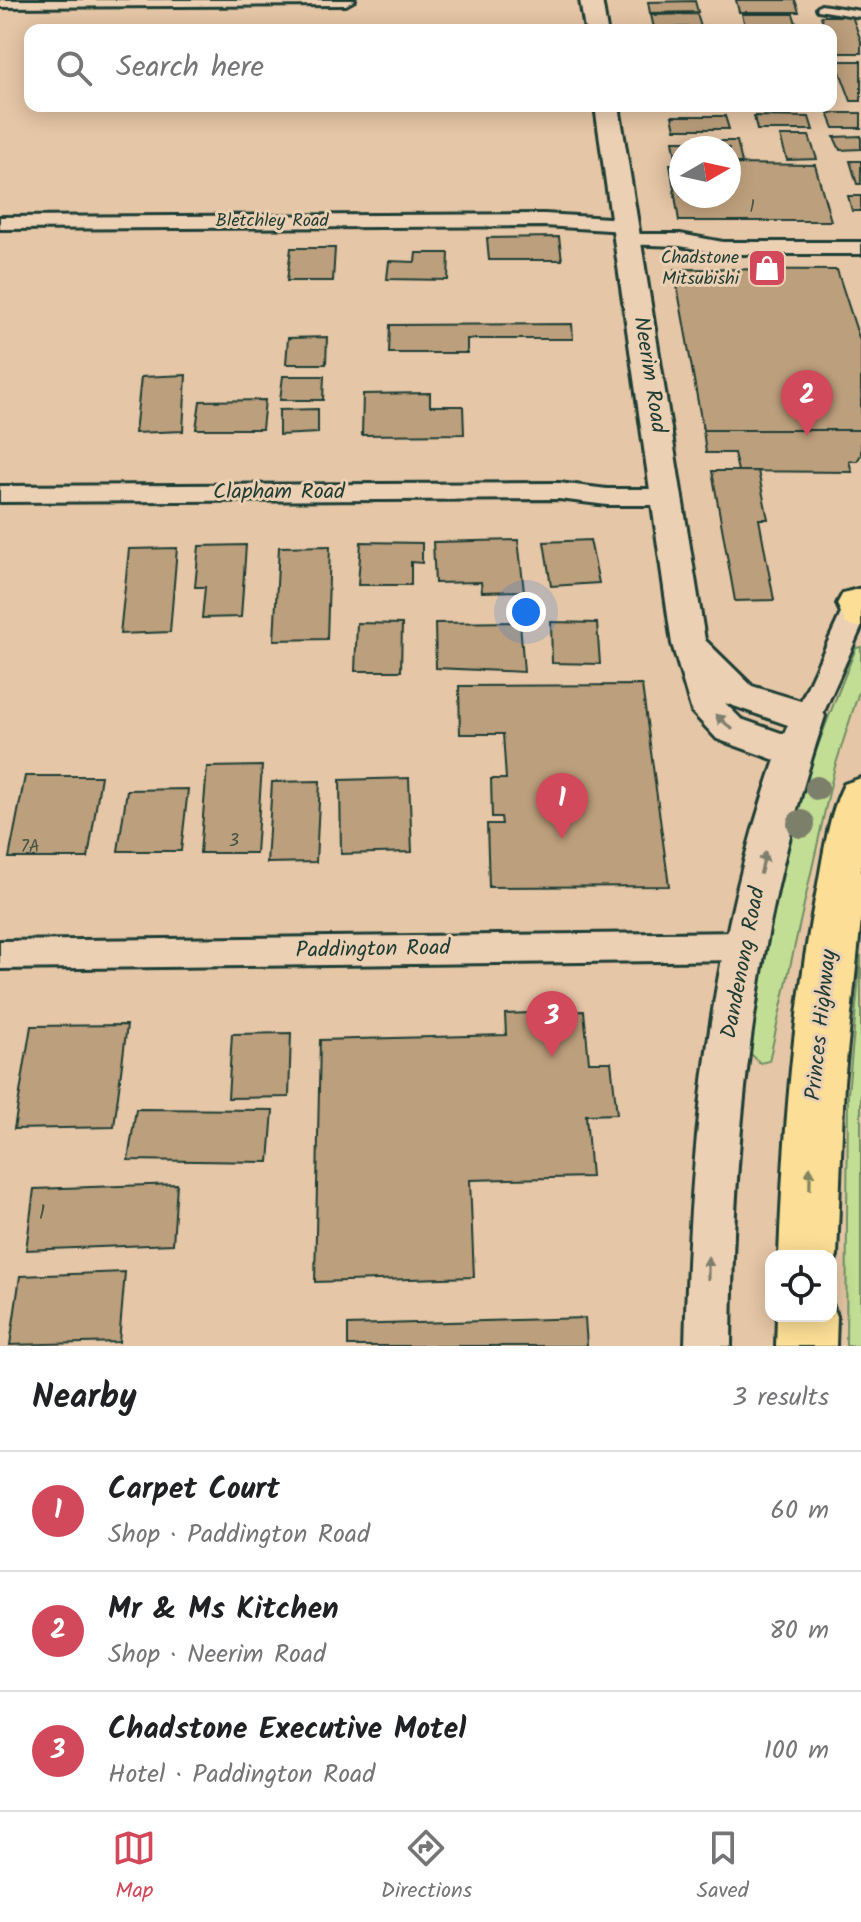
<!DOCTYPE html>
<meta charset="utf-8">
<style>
:root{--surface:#fff;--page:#f2f2f2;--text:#202124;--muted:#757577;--line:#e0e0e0;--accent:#d1495b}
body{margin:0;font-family:Kalam,sans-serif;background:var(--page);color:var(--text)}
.controls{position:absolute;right:24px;bottom:24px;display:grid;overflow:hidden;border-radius:16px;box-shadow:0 4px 20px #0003}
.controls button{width:72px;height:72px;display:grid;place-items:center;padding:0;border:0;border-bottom:2px solid var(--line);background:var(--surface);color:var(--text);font:40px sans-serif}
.compass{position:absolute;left:669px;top:136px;width:72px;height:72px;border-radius:50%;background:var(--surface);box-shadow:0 4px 20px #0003;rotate:81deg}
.you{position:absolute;left:526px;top:612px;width:28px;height:28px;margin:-20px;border:6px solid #fff;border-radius:50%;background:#1a73e8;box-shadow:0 0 0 12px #1a73e833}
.badge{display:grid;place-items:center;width:52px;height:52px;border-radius:50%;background:var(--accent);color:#fff;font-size:26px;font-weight:700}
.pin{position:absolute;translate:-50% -66px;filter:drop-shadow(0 2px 4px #0008)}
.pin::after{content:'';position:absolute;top:42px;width:28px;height:24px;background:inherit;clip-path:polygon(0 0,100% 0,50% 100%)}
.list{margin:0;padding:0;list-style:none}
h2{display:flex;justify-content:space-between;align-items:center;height:104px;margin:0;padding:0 32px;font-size:34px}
h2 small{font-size:26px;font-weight:400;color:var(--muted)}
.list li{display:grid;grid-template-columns:52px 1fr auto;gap:24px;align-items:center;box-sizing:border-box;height:120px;padding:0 32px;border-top:2px solid var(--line)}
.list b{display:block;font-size:30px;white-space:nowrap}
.list p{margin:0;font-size:26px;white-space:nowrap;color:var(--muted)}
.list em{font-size:26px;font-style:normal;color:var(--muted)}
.icon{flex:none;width:44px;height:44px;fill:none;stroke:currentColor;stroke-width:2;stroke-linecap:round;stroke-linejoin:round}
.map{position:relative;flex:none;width:861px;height:1346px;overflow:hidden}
.search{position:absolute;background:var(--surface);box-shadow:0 4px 20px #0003;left:24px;right:24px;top:24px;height:88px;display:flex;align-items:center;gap:20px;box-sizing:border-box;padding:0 28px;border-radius:16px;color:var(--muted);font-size:30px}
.sheet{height:464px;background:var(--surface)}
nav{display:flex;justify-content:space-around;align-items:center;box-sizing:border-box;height:112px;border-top:2px solid var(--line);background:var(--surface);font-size:22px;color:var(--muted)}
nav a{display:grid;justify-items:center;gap:4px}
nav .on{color:var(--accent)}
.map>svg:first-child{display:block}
.green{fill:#c2de95;stroke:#708e64;stroke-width:2}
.building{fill:#bc9f7b;stroke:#1f3d34;stroke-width:2}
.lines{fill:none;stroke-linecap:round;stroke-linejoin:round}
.service-casing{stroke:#1f3d34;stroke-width:6}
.minor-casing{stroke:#1f3d34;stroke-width:6}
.tertiary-casing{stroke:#1f3d34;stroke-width:6}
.trunk-casing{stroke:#1f3d34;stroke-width:6}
.service{fill:#ecd0b3;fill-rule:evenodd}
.minor{fill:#ecd0b3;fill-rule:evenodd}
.tertiary{fill:#ecd0b3;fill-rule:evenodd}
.trunk{fill:#fcde96;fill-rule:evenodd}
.tree{fill:#7c7f6a}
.oneway{fill:#7b7f6d}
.oneway2{fill:#828560}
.labels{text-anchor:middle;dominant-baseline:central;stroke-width:6;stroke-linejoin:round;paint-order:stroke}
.number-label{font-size:18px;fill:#465646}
.far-street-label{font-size:18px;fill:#1f3d34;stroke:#ecd0b3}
.far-poi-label{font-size:18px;fill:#1f3d34;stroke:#ecd0b3;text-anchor:end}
.street-label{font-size:22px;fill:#1f3d34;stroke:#ecd0b3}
.near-number-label{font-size:22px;fill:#465646}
</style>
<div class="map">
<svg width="861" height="1346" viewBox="0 0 861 1346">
<rect width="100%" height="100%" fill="#e5c6a6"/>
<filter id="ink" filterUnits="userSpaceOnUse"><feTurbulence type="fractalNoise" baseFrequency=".0125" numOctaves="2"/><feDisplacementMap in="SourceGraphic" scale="16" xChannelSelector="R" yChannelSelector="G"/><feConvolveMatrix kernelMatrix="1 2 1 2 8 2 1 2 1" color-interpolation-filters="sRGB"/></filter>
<g filter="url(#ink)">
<path class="green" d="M 861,647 L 861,685 L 834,770 L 769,1061 L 760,1063 L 749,1052 C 755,1005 758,957 768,911 C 788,820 821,734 856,648 Z
M 861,955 L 861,1346 L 846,1346 L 848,1094 Z"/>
<path class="building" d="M 736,0 L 795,0 L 799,12 L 739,12 Z
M 695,1 L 698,12 L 650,13 L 648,2 Z
M 697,14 L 701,27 L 654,28 L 651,15 Z
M 742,14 L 793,14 L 798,29 L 746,30 Z
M 821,16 L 852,16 L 861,41 L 861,53 L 833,53 L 831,30 L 825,30 Z
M 836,61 L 861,61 L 861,101 L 851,101 Z
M 828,113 L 861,113 L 861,128 L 834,128 Z
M 672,116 L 725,116 L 729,129 L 675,129 Z
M 754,116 L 809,117 L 813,130 L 757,130 Z
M 780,136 L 809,136 L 817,159 L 787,160 Z
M 861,136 L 861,149 L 840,150 L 834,137 Z
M 673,141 L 737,141 L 742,163 L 729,163 L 729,148 L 681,148 L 681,163 L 677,163 Z
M 850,161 L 861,161 L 861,184 L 857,184 Z
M 670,164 L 681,164 L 681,196 L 729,196 L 729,164 L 815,165 L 831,221 L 679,221 Z
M 848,196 L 861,196 L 861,211 L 852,211 Z
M 559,237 L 562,260 L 489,260 L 487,238 Z
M 291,248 L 335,248 L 333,281 L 287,281 Z
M 416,253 L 449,253 L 448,280 L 387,279 L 389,261 L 415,262 Z
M 674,269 L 837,270 L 861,344 L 861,430 L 703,430 Z
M 572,324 L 573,339 L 467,339 L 467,353 L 389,353 L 390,325 Z
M 327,337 L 326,364 L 286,364 L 288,338 Z
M 186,375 L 183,431 L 135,433 L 141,377 Z
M 283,376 L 324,376 L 323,400 L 280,400 Z
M 430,393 L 430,406 L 463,406 L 464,434 L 362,435 L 363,394 Z
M 265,400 L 262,429 L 196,429 L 200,401 Z
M 318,409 L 318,433 L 279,435 L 279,410 Z
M 703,430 L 861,430 L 861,455 L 857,461 L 849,461 L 852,472 L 738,471 L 734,453 L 706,453 Z
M 712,471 L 758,471 L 768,519 L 759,519 L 774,600 L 735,601 Z
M 518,540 L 524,591 L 482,592 L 481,582 L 435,583 L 433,542 Z
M 590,540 L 599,583 L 551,586 L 544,542 Z
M 361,542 L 422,543 L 422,563 L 411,562 L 411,585 L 358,585 Z
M 246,545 L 241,617 L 202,618 L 205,587 L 195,587 L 199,546 Z
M 330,546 L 327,639 L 274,640 L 279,547 Z
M 177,548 L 170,632 L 120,634 L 129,549 Z
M 520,622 L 524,672 L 436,668 L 435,623 Z
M 551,622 L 597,623 L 600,664 L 552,663 Z
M 357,623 L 402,624 L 401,671 L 355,671 Z
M 642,685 L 669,886 L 489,887 L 487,824 L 502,824 L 501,817 L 492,817 L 491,779 L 506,779 L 503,734 L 460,734 L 459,686 Z
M 262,766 L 256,853 L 200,853 L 207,767 Z
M 25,776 L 101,776 L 88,858 L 9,858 Z
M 409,778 L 412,852 L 341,854 L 340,780 Z
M 320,781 L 316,862 L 267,863 L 272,782 Z
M 188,789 L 181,851 L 118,851 L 127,790 Z
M 584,1011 L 589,1062 L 611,1062 L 617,1114 L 586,1115 L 591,1177 L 470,1180 L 474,1277 L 315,1282 L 320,1040 L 506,1035 L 505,1014 Z
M 127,1025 L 114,1127 L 14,1129 L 31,1026 Z
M 291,1033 L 289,1097 L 228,1098 L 232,1034 Z
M 136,1109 L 273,1110 L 269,1162 L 128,1160 Z
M 177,1184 L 173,1244 L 26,1250 L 34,1189 Z
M 125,1272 L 119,1342 L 10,1345 L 20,1276 Z
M 585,1318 L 587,1346 L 348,1346 L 348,1325 Z"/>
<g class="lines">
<g class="service-casing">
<path id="service" d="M 821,5 L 861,11 L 861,17 L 818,10 L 817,8 Z"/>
</g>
<g class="minor-casing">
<path id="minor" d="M 0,0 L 355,0 L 346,5 L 0,7 Z
M 544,214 L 625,219 L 635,225 L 625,231 L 544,226 L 0,229 L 0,217 Z
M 628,234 L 680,234 L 723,242 L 861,242 L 861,254 L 723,254 L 680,246 L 621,244 L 617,240 Z
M 559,483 L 607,489 L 667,489 L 676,491 L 680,497 L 676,503 L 667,505 L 607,505 L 559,499 L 0,502 L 0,486 Z
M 861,588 L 861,628 L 822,716 L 818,724 L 808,727 L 798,724 L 794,716 L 848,598 L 852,591 Z
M 745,932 L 756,936 L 761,946 L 756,956 L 745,960 L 0,969 L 0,941 Z"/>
</g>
<g class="tertiary-casing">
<path id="tertiary" d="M 580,0 L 602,0 L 607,30 L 585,30 Z
M 595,106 L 619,106 L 705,640 L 752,686 L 820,707 L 825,716 C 755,928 733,1124 731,1346 L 685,1346 C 690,1147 709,948 775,760 L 717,739 L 692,712 L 672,644 ZM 725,703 L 788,725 L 784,734 L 741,719 Z"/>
</g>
<g class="trunk-casing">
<path id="trunk" d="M 858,589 L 861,590 L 861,628 L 846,624 L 837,604 L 843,593 Z
M 861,778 L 861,919 L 844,1082 L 837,1256 L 831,1271 L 831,1256 L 779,1256 C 784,1131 793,1007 818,884 C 824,851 829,814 844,784 Z
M 831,1302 L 837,1316 L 836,1346 L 776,1346 L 777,1316 L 831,1316 Z"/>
</g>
<use href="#service" class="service"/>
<use href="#minor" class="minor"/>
<use href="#tertiary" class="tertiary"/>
<use href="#trunk" class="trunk"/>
</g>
<g class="tree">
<circle cx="817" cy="788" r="12"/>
<circle cx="801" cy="824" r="14"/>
</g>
<defs><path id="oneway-solid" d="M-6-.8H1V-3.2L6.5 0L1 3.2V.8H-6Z" transform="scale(2)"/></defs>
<g class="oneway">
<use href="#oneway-solid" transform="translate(724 722) rotate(-139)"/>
<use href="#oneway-solid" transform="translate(763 863) rotate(-77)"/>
<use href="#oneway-solid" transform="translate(708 1268) rotate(-90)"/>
</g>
<use class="oneway2" href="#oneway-solid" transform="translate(810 1178) rotate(-89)"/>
</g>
<defs>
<g id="shop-square" transform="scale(2)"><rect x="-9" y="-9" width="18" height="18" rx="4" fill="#d1495b" stroke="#ecd0b3"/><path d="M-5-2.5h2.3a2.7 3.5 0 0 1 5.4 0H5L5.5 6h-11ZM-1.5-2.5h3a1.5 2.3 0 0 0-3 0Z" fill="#fff"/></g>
</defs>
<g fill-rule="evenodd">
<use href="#shop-square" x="767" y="268"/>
</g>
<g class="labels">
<g class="number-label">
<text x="752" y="207">1</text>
<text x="234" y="841">3</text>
<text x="30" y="847">7A</text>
</g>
<g class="far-street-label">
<text x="272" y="221">Bletchley Road</text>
</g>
<g class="far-poi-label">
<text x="739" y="258">Chadstone<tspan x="739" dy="21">Mitsubishi</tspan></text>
</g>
<g class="street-label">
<text transform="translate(649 375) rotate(81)">Neerim Road</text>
<text x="279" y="492">Clapham Road</text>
<text transform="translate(373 950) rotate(-1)">Paddington Road</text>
<text transform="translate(744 963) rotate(-79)">Dandenong Road</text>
<text transform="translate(822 1025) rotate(-84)">Princes Highway</text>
</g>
<g class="near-number-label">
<text x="42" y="1213">1</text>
</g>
</g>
</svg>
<div class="controls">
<button><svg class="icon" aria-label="locate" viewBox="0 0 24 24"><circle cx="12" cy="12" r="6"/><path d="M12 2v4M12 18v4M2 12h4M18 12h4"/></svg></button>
</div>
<svg class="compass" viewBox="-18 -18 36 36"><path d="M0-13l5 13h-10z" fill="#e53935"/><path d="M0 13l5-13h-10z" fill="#757577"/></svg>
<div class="you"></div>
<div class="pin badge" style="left:562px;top:839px">1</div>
<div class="pin badge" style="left:807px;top:436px">2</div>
<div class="pin badge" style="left:552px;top:1057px">3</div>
<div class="search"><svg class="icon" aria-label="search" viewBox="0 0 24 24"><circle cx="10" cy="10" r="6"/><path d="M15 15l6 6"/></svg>Search here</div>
</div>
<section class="sheet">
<h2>Nearby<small>3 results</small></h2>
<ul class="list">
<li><span class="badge">1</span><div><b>Carpet Court</b><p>Shop · Paddington Road</p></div><em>60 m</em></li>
<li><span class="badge">2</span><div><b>Mr &amp; Ms Kitchen</b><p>Shop · Neerim Road</p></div><em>80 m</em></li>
<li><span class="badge">3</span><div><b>Chadstone Executive Motel</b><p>Hotel · Paddington Road</p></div><em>100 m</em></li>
</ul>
</section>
<nav>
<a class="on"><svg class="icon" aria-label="map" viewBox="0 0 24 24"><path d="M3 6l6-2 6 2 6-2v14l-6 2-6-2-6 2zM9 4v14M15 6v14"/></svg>Map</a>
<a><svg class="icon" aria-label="directions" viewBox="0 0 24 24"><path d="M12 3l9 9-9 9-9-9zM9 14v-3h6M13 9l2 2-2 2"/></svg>Directions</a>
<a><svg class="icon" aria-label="saved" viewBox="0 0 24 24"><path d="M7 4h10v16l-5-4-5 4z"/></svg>Saved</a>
</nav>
